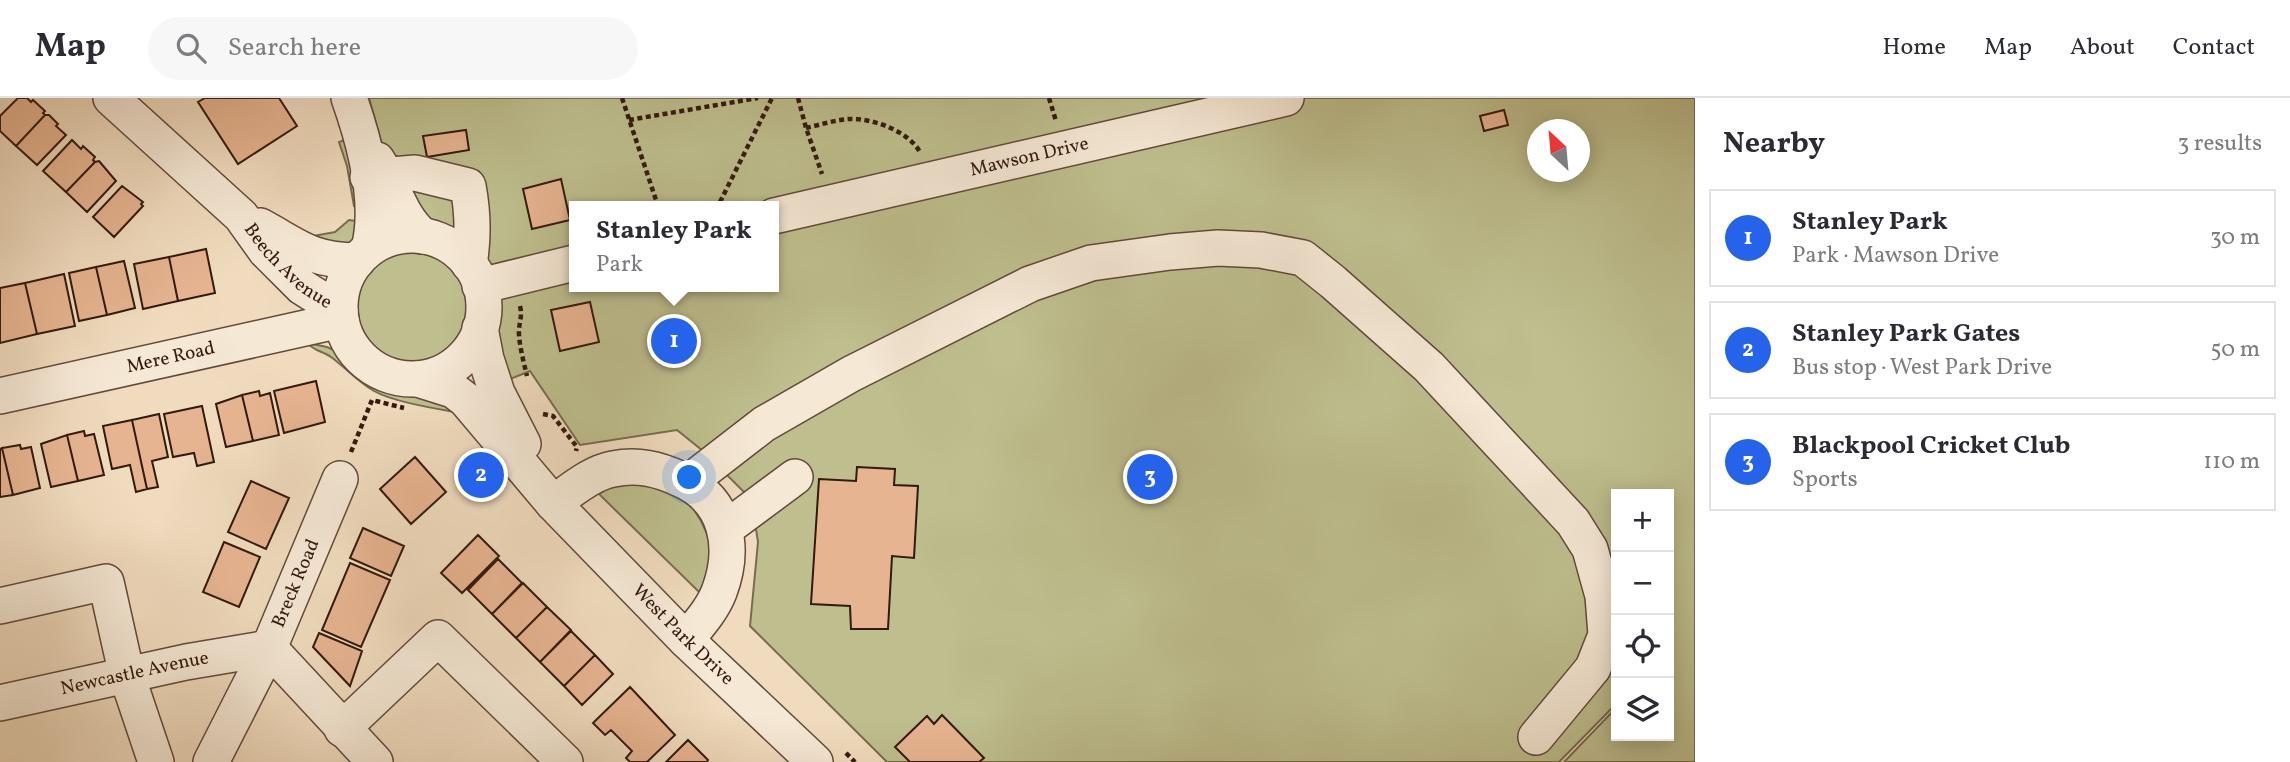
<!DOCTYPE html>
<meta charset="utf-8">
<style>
:root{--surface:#fff;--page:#f7f7f7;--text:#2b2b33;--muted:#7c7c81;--line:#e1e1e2;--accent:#2563eb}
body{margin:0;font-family:Vollkorn,serif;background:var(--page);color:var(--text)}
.controls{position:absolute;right:21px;bottom:21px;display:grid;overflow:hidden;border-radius:0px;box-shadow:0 4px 18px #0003}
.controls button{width:63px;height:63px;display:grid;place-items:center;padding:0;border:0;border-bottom:2px solid var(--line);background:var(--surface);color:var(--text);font:35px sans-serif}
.compass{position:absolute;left:1527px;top:21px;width:63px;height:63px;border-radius:50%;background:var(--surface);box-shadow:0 4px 18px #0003;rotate:334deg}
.you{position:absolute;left:690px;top:380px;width:24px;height:24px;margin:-18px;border:5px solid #fff;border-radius:50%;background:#1a73e8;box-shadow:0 0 0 10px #1a73e833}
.badge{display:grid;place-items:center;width:46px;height:46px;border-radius:50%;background:var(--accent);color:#fff;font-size:23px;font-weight:700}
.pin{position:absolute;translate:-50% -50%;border:4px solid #fff;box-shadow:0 2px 7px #0006}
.popup{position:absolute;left:569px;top:103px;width:210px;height:91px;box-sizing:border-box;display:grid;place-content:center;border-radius:0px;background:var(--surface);filter:drop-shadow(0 2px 5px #0005);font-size:23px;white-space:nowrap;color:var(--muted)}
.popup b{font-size:26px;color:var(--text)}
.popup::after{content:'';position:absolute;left:50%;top:100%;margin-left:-14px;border:14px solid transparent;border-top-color:var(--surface)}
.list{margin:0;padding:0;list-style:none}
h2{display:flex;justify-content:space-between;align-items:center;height:91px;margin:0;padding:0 28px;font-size:30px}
h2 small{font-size:23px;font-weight:400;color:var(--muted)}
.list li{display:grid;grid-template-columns:46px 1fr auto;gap:21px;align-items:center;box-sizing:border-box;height:98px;margin:0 14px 14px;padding:0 14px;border:2px solid var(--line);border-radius:0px}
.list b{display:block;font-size:26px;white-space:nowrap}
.list p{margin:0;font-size:23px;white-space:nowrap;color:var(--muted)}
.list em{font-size:23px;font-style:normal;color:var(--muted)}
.icon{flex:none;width:38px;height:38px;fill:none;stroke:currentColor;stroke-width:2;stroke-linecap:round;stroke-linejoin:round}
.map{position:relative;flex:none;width:1695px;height:664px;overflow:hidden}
header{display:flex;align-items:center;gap:42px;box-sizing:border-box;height:98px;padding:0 35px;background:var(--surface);border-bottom:2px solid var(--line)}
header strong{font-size:33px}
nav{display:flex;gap:38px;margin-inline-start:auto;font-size:24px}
.search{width:490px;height:63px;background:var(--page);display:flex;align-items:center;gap:18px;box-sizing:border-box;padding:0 24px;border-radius:38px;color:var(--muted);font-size:26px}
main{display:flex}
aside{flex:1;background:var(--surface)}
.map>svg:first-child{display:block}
.green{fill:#bebe8e;stroke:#786c4e;stroke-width:2;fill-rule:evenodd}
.building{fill:#e7b491;stroke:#33190e;stroke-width:2}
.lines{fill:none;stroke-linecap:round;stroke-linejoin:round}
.minor-casing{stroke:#624a3a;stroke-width:38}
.path{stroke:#33190e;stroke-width:4.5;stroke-dasharray:5 3.5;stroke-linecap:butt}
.minor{stroke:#f5e8d5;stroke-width:35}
.labels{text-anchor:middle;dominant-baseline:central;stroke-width:5;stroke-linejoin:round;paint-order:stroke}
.street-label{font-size:19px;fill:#33190e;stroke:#f5e8d5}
</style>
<header>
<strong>Map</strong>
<div class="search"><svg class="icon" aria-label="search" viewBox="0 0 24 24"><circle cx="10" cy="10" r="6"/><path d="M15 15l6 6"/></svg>Search here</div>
<nav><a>Home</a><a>Map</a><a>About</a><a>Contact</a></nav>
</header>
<main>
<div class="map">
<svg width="1695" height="664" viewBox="0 0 1695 664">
<rect width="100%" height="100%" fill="#f0dbbe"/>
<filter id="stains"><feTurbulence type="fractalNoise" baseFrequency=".00286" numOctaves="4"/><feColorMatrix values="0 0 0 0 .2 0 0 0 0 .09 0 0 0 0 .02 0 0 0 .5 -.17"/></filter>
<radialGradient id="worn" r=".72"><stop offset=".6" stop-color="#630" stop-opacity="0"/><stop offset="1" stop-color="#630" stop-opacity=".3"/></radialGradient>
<path class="green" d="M 369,0 L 1695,0 L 1695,664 L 1564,664 L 1616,610 L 1616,638 L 1669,638 L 1669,555 L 1672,551 L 1669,553 L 1669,396 L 1616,396 L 1616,606 L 1559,664 L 887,664 L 750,528 L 758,444 L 754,418 L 745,395 L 703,353 L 677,332 L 580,347 L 530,273 L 505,283 L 487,166 L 472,153 L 456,145 L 385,129 L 395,76 L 381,43 ZM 1538,32 L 1580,32 L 1580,74 L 1538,74 ZM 574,108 L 774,108 L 774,189 L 574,189 Z
M 347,41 L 363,108 L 354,108 L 347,68 L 339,44 Z
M 349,122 L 363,124 C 357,136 355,144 343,149 L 313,138 L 335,134 Z
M354 212a59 59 0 1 1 118 0a59 59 0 1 1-118 0Z
M 308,245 L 327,249 L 350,259 L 376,280 L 427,295 L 460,315 C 438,311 393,304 374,293 C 358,284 346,270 331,259 C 323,253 313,253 308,245 Z
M 630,385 C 646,387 664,387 678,396 C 700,409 721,457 709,480 C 707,485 702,489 699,494 L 599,396 L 612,387 Z"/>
<path class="building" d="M 18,0 L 27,0 L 31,4 L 33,2 L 45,13 L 43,15 L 45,17 L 16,48 L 0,33 L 0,18 Z
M 205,0 L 279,0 L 297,28 L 238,66 L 198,4 Z
M 1504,12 L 1508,27 L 1484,33 L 1480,18 Z
M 45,17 L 49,17 L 58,26 L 56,28 L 66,37 L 37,67 L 16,48 Z
M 466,32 L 469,52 L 427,59 L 423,38 Z
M 72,42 L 81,51 L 83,48 L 95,59 L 93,62 L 95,64 L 66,94 L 43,73 Z
M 99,63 L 116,83 L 87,114 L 66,94 L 95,64 Z
M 561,81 L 570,122 L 532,131 L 523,91 Z
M 122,88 L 143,104 L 141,106 L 143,108 L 114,139 L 93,119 Z
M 206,151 L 215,195 L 178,203 L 169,159 Z
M 169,159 L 178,203 L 143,211 L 134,166 Z
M 124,163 L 135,210 L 107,217 L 96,169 Z
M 96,169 L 107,217 L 79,223 L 69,175 Z
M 64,176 L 75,228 L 37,236 L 25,185 Z
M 25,185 L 37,236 L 0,245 L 0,190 Z
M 590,204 L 599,244 L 560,253 L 551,212 Z
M 316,283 L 325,324 L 284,335 L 274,293 Z
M 259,293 L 260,298 L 270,295 L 279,337 L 253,343 L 242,297 Z
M 242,297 L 253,343 L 226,349 L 216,306 Z
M 202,308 L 214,364 L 197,368 L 194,355 L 173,359 L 164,316 Z
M 159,316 L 168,359 L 152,363 L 158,389 L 147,391 L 132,322 Z
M 132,322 L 147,391 L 136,394 L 130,367 L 112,371 L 103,328 Z
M 84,333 L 85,338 L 94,336 L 104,377 L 78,383 L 67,337 Z
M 67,337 L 78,383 L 51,389 L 41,346 Z
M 20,347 L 21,351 L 31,349 L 40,390 L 13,397 L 2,350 Z
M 2,350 L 13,397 L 0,399 L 0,351 Z
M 415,359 L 446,394 L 411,426 L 380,391 Z
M 857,369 L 895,371 L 894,387 L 918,388 L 914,460 L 892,458 L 888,531 L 851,531 L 850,508 L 811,506 L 819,381 L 856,383 Z
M 251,383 L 289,400 L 266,451 L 228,434 Z
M 363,430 L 404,448 L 391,478 L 350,460 Z
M 478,437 L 499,458 L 462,495 L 441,475 Z
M 224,444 L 260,459 L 239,509 L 203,494 Z
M 498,461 L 522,485 L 492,516 L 468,492 Z
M 350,465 L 390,482 L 361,549 L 322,532 Z
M 523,485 L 547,509 L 516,540 L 492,516 Z
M 547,509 L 571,532 L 540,564 L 516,540 Z
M 571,533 L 595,557 L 564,588 L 540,564 Z
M 319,535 L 362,553 L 350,588 L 313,549 Z
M 595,557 L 613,576 L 582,607 L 564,588 Z
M 630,589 L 675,637 L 647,664 L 630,664 L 626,660 L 632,653 L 611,632 L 605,637 L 593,625 Z
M 942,617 L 984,660 L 979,664 L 910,664 L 895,649 L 927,618 L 934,626 Z
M 688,642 L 708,662 L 707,664 L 666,664 Z"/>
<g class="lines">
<g class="minor-casing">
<g id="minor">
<path id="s1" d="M 111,0 L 241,118 L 266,153 L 302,189 L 340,213"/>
<path d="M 349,0 C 365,45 381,104 369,151"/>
<path d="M 377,62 C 394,87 399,118 423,138"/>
<path d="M 368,79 L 415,75 L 468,88 C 473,115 474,138 469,166"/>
<path id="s2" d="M 774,118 L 1286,0"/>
<path d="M 260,128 C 299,149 309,162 357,163"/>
<circle cx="412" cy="209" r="72"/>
<path d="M 480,188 L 574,165"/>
<path d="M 480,230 L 486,261 L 497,295 L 523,346"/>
<path id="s3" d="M 418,281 L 453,292 L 466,302 L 553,405 L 686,542 L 815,664"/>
<path id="s4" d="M 0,298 L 341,222"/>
<path d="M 689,384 L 764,326 L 851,276 L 1030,186 L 1091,165 L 1170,154 L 1218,150 L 1261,152 L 1303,160 L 1333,184 L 1429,269 L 1573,424 L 1590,451 L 1603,498 L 1606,537 L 1593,570 L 1536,639"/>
<path d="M 553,405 C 571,393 591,375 613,371 C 638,366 658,371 680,381 C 727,401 736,449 719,494 C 712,512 698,527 686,542"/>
<path d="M 725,431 L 795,379"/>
<path d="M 0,508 L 106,484 L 127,578 L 156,664"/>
<path d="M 269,550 L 375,664"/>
<path id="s5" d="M 0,605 L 186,564 L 269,550"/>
<path d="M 342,631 L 438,540 L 565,664"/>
<path id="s6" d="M 211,664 L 269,550 L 340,381"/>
</g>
</g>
<path class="path" d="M 622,0 L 658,108
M 798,0 L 806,30 L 822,76
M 1049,0 L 1056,23
M 629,22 L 758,0
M 806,30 C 819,27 835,22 849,21 C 873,20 908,33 920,54
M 720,104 L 772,0
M 520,208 C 523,219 518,227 519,237 C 520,251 524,265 527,278
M 543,316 L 553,318 L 577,349 L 576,353
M 351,354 L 372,302 L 404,310
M 846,655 L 855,664"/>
<use href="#minor" class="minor"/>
</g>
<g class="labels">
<g class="street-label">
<text stroke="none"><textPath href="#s2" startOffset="262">Mawson Drive</textPath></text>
<text stroke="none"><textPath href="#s1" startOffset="245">Beech Avenue</textPath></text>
<text stroke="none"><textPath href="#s4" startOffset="175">Mere Road</textPath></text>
<text stroke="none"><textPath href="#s6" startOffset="198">Breck Road</textPath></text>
<text stroke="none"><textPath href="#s3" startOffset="373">West Park Drive</textPath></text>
<text stroke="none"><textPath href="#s5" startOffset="138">Newcastle Avenue</textPath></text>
</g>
</g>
<rect width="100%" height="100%" filter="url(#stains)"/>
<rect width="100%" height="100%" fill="url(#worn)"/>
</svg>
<div class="controls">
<button>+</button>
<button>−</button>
<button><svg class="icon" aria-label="locate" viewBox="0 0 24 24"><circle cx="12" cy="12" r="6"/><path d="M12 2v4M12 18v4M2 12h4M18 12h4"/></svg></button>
<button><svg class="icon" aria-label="layers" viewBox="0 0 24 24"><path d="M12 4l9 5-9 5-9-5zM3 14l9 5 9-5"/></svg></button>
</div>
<svg class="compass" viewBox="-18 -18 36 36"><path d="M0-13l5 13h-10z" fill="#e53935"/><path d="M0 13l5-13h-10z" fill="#7c7c81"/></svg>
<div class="you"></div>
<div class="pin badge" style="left:674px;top:243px">1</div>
<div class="popup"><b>Stanley Park</b>Park</div>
<div class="pin badge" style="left:481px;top:377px">2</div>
<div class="pin badge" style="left:1150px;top:379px">3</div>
</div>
<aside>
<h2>Nearby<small>3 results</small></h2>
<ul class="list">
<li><span class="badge">1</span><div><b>Stanley Park</b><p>Park · Mawson Drive</p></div><em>30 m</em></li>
<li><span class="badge">2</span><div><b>Stanley Park Gates</b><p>Bus stop · West Park Drive</p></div><em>50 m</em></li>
<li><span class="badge">3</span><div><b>Blackpool Cricket Club</b><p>Sports</p></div><em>110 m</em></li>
</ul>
</aside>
</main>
